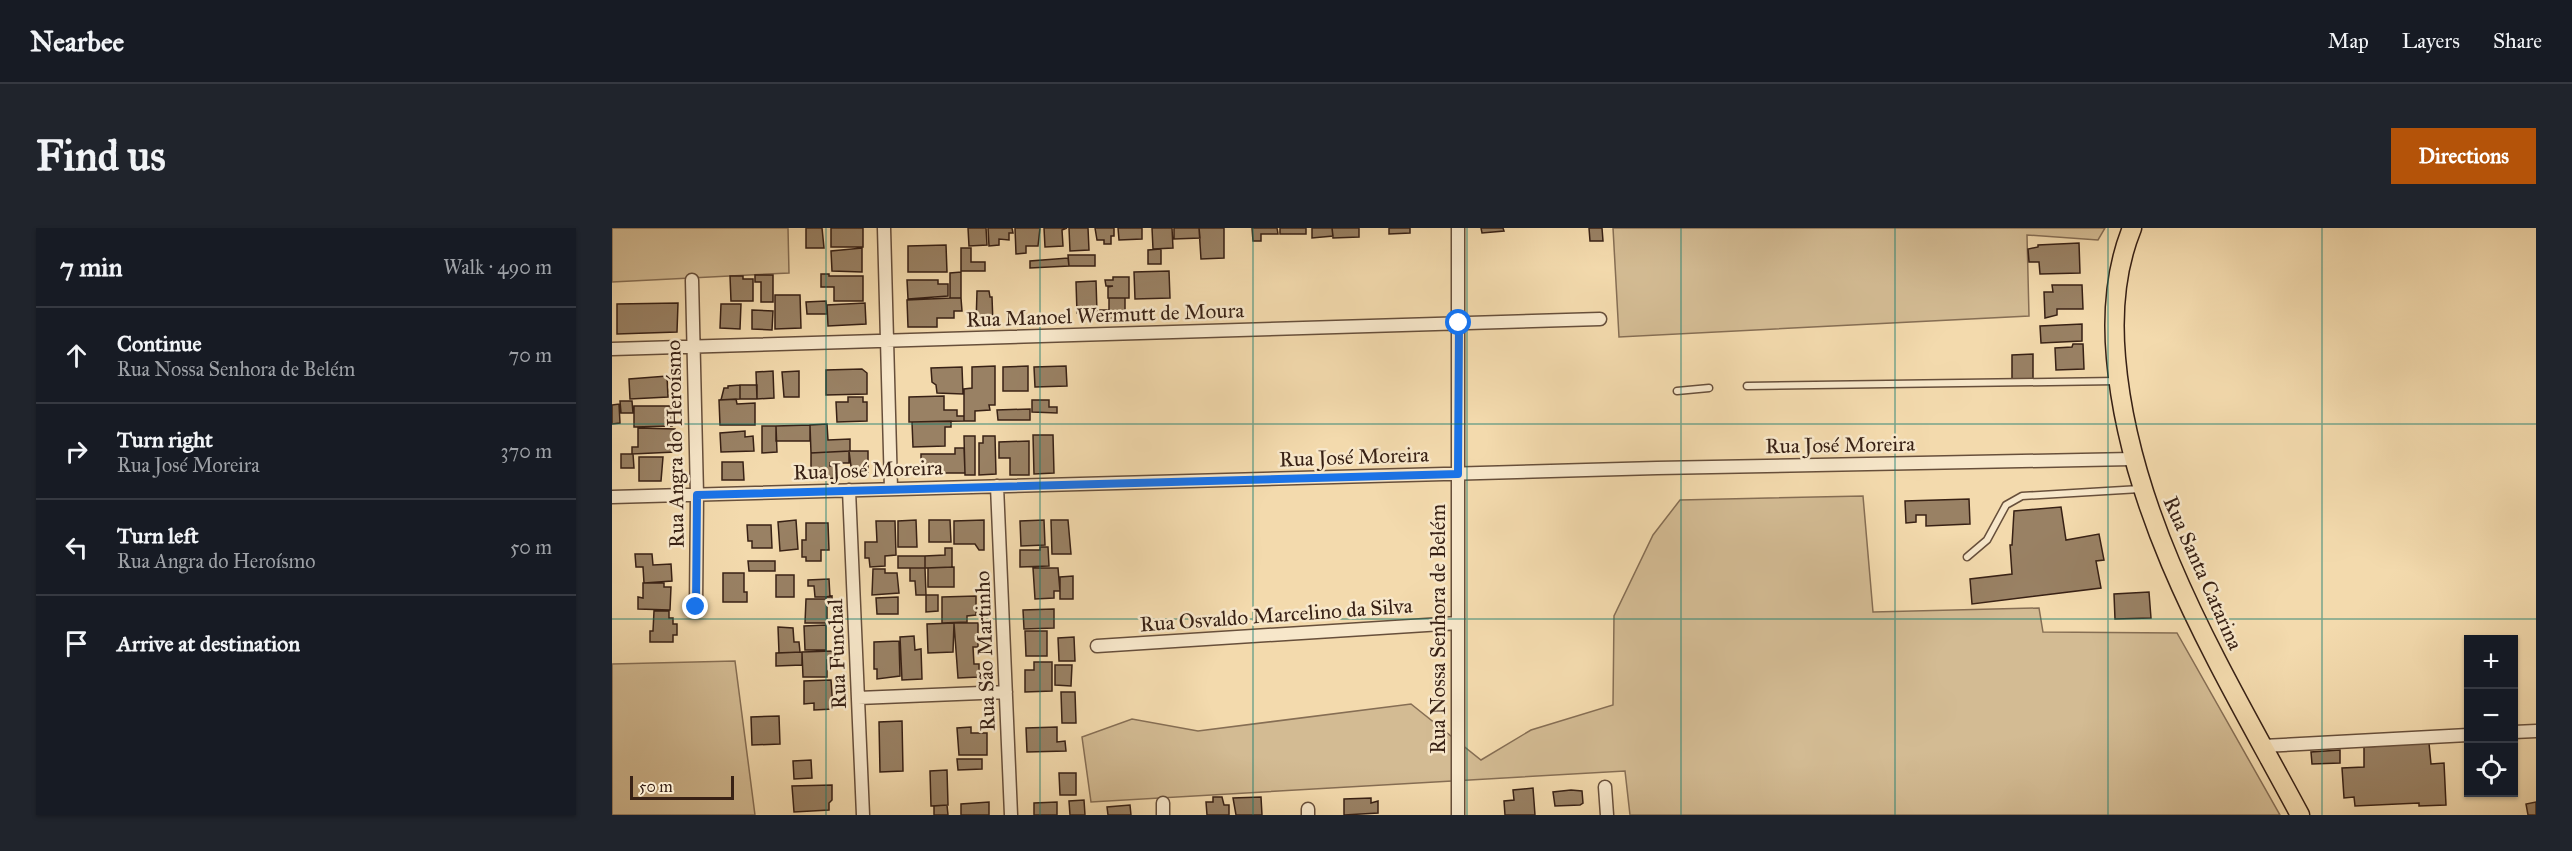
<!DOCTYPE html>
<meta charset="utf-8">
<style>
:root{--surface:#171b24;--page:#20242c;--text:#f1f3f6;--muted:#9ea1a6;--line:#363941;--accent:#b45309}
body{margin:0;font-family:"IM FELL Great Primer",serif;background:var(--page);color:var(--text)}
.controls{position:absolute;right:18px;bottom:18px;display:grid;overflow:hidden;border-radius:0px;box-shadow:0 2px 4px #0004}
.controls button{width:54px;height:54px;display:grid;place-items:center;padding:0;border:0;border-bottom:2px solid var(--line);background:var(--surface);color:var(--text);font:30px sans-serif}
.scale{position:absolute;left:18px;bottom:15px;width:104px;box-sizing:border-box;padding-left:6px;border:3px solid #382115;border-top:0;font-size:16px;line-height:21px;white-space:nowrap;color:#382115;-webkit-text-stroke:4px #f7e7ca;paint-order:stroke}
.stop{position:absolute;width:18px;height:18px;margin:-14px;border:4px solid #1a73e8;border-radius:50%;background:#fff}
.stop.end{background:#1a73e8;border-color:#fff;box-shadow:0 2px 6px #0008}
.list{margin:0;padding:0;list-style:none}
h2{display:flex;justify-content:space-between;align-items:center;height:78px;margin:0;padding:0 24px;font-size:26px}
h2 small{font-size:20px;font-weight:400;color:var(--muted)}
.list li{display:grid;grid-template-columns:39px 1fr auto;gap:18px;align-items:center;box-sizing:border-box;height:96px;padding:0 24px;border-top:2px solid var(--line)}
.list b{display:block;font-size:22px;white-space:nowrap}
.list p{margin:0;font-size:20px;white-space:nowrap;color:var(--muted)}
.list em{font-size:20px;font-style:normal;color:var(--muted)}
.icon{flex:none;width:33px;height:33px;fill:none;stroke:currentColor;stroke-width:2;stroke-linecap:round;stroke-linejoin:round}
.map{position:relative;flex:none;width:1924px;height:587px;overflow:hidden;border-radius:0px}
header{display:flex;align-items:center;gap:36px;box-sizing:border-box;height:84px;padding:0 30px;background:var(--surface);border-bottom:2px solid var(--line)}
header strong{font-size:28px}
nav{display:flex;gap:33px;margin-inline-start:auto;font-size:21px}
.intro{display:flex;align-items:center;justify-content:space-between;box-sizing:border-box;height:144px;padding:0 36px}
h1{margin:0;font-size:42px}
.button{padding:15px 27px;border-radius:0px;background:var(--accent);color:#fff;font-size:21px;font-weight:700}
main{display:flex;gap:36px;padding:0 36px}
aside{flex:1;background:var(--surface);border-radius:0px;box-shadow:0 2px 4px #0004}
.map>svg:first-child{display:block}
.green{fill:#d3bb93;stroke:#866e54;stroke-width:1.5}
.building{fill:#998164;stroke:#382115;stroke-width:1.5}
.lines{fill:none;stroke-linecap:round;stroke-linejoin:round}
.service-casing{stroke:#674f3b;stroke-width:9}
.minor-casing{stroke:#674f3b;stroke-width:15}
.primary-casing{stroke:#382115;stroke-width:21}
.service{stroke:#f7e7ca;stroke-width:6}
.minor{stroke:#f7e7ca;stroke-width:12}
.primary{stroke:#f3daad;stroke-width:18}
.route{stroke:#1a73e8;stroke-width:8}
.grid{fill:none;stroke:#0f766e;stroke-width:1.5;stroke-opacity:0.55}
.labels{text-anchor:middle;dominant-baseline:central;stroke-width:5;stroke-linejoin:round;paint-order:stroke}
.street-label{font-size:21px;fill:#382115;stroke:#f7e7ca}
</style>
<header>
<strong>Nearbee</strong>
<nav><a>Map</a><a>Layers</a><a>Share</a></nav>
</header>
<div class="intro"><h1>Find us</h1><a class="button">Directions</a></div>
<main>
<aside>
<h2>7 min<small>Walk · 490 m</small></h2>
<ul class="list">
<li><svg class="icon" aria-label="ahead" viewBox="0 0 24 24"><path d="M12 20V5M6 11l6-6 6 6"/></svg><div><b>Continue</b><p>Rua Nossa Senhora de Belém</p></div><em>70 m</em></li>
<li><svg class="icon" aria-label="right" viewBox="0 0 24 24"><path d="M7 20v-9h11M14 6l5 5-5 5"/></svg><div><b>Turn right</b><p>Rua José Moreira</p></div><em>370 m</em></li>
<li><svg class="icon" aria-label="left" viewBox="0 0 24 24"><path d="M17 20v-9H6M10 6l-5 5 5 5"/></svg><div><b>Turn left</b><p>Rua Angra do Heroísmo</p></div><em>50 m</em></li>
<li><svg class="icon" aria-label="arrive" viewBox="0 0 24 24"><path d="M6 21V4h12l-3 4 3 4H6"/></svg><div><b>Arrive at destination</b></div></li>
</ul>
</aside>
<div class="map">
<svg width="1924" height="587" viewBox="0 0 1924 587">
<rect width="100%" height="100%" fill="#f3daad"/>
<filter id="stains"><feTurbulence type="fractalNoise" baseFrequency=".00333" numOctaves="4"/><feColorMatrix values="0 0 0 0 .2 0 0 0 0 .09 0 0 0 0 .02 0 0 0 .5 -.17"/></filter>
<radialGradient id="worn" r=".72"><stop offset=".6" stop-color="#630" stop-opacity="0"/><stop offset="1" stop-color="#630" stop-opacity=".3"/></radialGradient>
<path class="green" d="M 0,0 L 176,0 L 177,45 L 0,54 Z
M 1001,0 L 1493,0 L 1486,12 L 1415,7 L 1417,88 L 1007,109 Z
M 1251,268 L 1261,384 L 1427,380 L 1431,404 L 1565,405 L 1668,587 L 1018,587 L 1013,543 L 479,574 L 470,509 L 520,491 L 586,503 L 799,476 L 869,532 L 919,502 L 1001,477 L 1002,388 L 1041,307 L 1068,272 Z
M 123,433 L 143,587 L 0,587 L 0,436 Z"/>
<path class="building" d="M 194,0 L 210,0 L 212,20 L 194,20 Z
M 219,0 L 251,0 L 251,19 L 219,19 Z
M 356,0 L 374,0 L 375,17 L 357,18 Z
M 376,0 L 400,0 L 401,5 L 397,5 L 397,12 L 387,11 L 387,17 L 377,18 Z
M 403,0 L 428,0 L 426,18 L 414,18 L 414,25 L 404,26 Z
M 432,0 L 455,0 L 450,2 L 451,18 L 433,19 Z
M 457,0 L 476,0 L 477,22 L 458,23 Z
M 483,0 L 502,0 L 502,8 L 499,8 L 499,16 L 492,16 L 492,12 L 485,12 Z
M 506,0 L 530,0 L 530,11 L 507,12 Z
M 540,0 L 560,0 L 561,20 L 541,21 Z
M 562,0 L 587,0 L 588,10 L 562,11 Z
M 587,0 L 612,0 L 612,30 L 589,31 Z
M 640,0 L 665,0 L 666,6 L 649,6 L 649,13 L 641,13 Z
M 668,0 L 694,0 L 694,6 L 668,6 Z
M 700,0 L 720,0 L 721,8 L 700,10 Z
M 720,0 L 747,0 L 747,9 L 721,10 Z
M 777,0 L 798,0 L 798,5 L 777,6 Z
M 869,0 L 891,0 L 892,3 L 870,5 Z
M 977,0 L 990,0 L 991,13 L 978,13 Z
M 1467,15 L 1468,45 L 1428,46 L 1427,34 L 1417,34 L 1416,21 L 1426,19 L 1426,17 Z
M 334,17 L 335,44 L 296,44 L 296,18 Z
M 250,20 L 250,44 L 220,43 L 219,23 Z
M 349,20 L 359,20 L 359,34 L 373,34 L 373,43 L 349,43 Z
M 549,21 L 549,36 L 536,36 L 536,22 Z
M 456,27 L 483,27 L 483,38 L 457,38 Z
M 456,30 L 457,38 L 418,40 L 418,33 Z
M 557,43 L 558,70 L 523,71 L 522,44 Z
M 349,44 L 349,70 L 338,70 L 338,45 Z
M 209,46 L 217,46 L 217,48 L 251,48 L 251,73 L 222,73 L 222,59 L 209,59 Z
M 143,47 L 161,47 L 161,74 L 149,74 L 149,54 L 143,54 Z
M 118,48 L 131,48 L 131,51 L 141,51 L 141,73 L 119,73 Z
M 501,49 L 517,49 L 517,70 L 496,70 L 496,59 L 501,58 L 494,58 L 493,52 L 501,52 Z
M 295,52 L 326,52 L 326,56 L 336,56 L 336,68 L 296,71 Z
M 484,53 L 485,84 L 465,85 L 464,54 Z
M 1440,57 L 1470,57 L 1471,81 L 1445,81 L 1445,87 L 1433,90 L 1432,64 L 1441,64 Z
M 365,63 L 377,63 L 378,69 L 380,69 L 381,96 L 364,96 Z
M 163,67 L 188,67 L 189,100 L 163,101 Z
M 339,70 L 349,70 L 350,83 L 342,83 L 342,90 L 325,90 L 325,99 L 296,99 L 295,72 Z
M 497,70 L 513,70 L 513,92 L 488,92 L 488,82 L 497,82 Z
M 214,73 L 215,86 L 195,86 L 194,74 Z
M 66,75 L 65,104 L 5,106 L 5,76 Z
M 253,75 L 254,96 L 216,98 L 215,77 Z
M 109,76 L 129,76 L 128,101 L 108,100 Z
M 140,82 L 161,83 L 160,102 L 140,101 Z
M 1470,96 L 1470,113 L 1429,115 L 1428,98 Z
M 1461,116 L 1471,116 L 1472,141 L 1444,142 L 1443,120 L 1460,119 Z
M 1421,126 L 1421,151 L 1400,152 L 1400,127 Z
M 383,138 L 383,177 L 377,177 L 378,182 L 363,183 L 363,193 L 352,193 L 352,161 L 360,160 L 360,139 Z
M 416,138 L 416,163 L 391,163 L 391,139 Z
M 454,138 L 455,158 L 423,159 L 422,139 Z
M 350,139 L 351,166 L 325,165 L 324,157 L 320,154 L 319,140 Z
M 250,141 L 255,145 L 255,166 L 214,167 L 214,142 Z
M 161,143 L 162,170 L 145,171 L 144,144 Z
M 187,143 L 187,169 L 172,169 L 170,144 Z
M 55,148 L 56,169 L 18,171 L 17,151 Z
M 128,157 L 145,157 L 145,171 L 128,171 Z
M 128,157 L 128,171 L 109,172 L 112,160 L 116,160 L 116,158 Z
M 332,168 L 332,182 L 345,182 L 345,188 L 352,188 L 352,193 L 297,194 L 297,169 Z
M 236,169 L 251,169 L 251,174 L 255,174 L 255,193 L 225,194 L 224,174 L 236,174 Z
M 124,171 L 125,176 L 143,175 L 143,197 L 108,197 L 107,172 Z
M 420,172 L 437,172 L 437,179 L 445,179 L 445,185 L 420,184 Z
M 8,173 L 20,173 L 21,185 L 9,185 Z
M 7,176 L 8,195 L 0,196 L 0,177 Z
M 22,178 L 60,178 L 60,198 L 22,199 Z
M 418,181 L 418,192 L 386,192 L 385,182 Z
M 339,193 L 339,199 L 333,199 L 333,218 L 301,219 L 300,194 Z
M 215,196 L 216,212 L 238,211 L 238,223 L 199,225 L 198,197 Z
M 198,197 L 198,213 L 164,213 L 164,198 Z
M 150,198 L 164,198 L 165,224 L 150,225 Z
M 26,200 L 63,201 L 63,224 L 20,226 L 20,219 L 26,219 Z
M 133,203 L 133,209 L 141,208 L 142,223 L 109,224 L 108,205 Z
M 421,207 L 441,207 L 442,245 L 422,246 Z
M 352,208 L 363,208 L 363,247 L 353,247 Z
M 371,208 L 383,208 L 384,246 L 367,247 L 367,215 L 371,215 Z
M 417,213 L 417,247 L 398,247 L 398,230 L 387,230 L 387,214 Z
M 343,220 L 352,220 L 353,245 L 309,245 L 309,226 L 343,226 Z
M 237,223 L 256,223 L 256,246 L 240,246 Z
M 237,223 L 237,235 L 218,235 L 218,238 L 227,238 L 227,250 L 199,251 L 199,225 Z
M 9,226 L 21,226 L 22,240 L 9,240 Z
M 27,229 L 51,229 L 49,253 L 27,253 Z
M 110,234 L 131,234 L 132,252 L 110,252 Z
M 1357,271 L 1358,296 L 1314,298 L 1314,287 L 1304,287 L 1304,294 L 1294,295 L 1293,273 Z
M 1449,279 L 1454,312 L 1487,306 L 1492,332 L 1484,333 L 1489,360 L 1360,376 L 1358,351 L 1400,346 L 1398,317 L 1400,317 L 1402,283 Z
M 184,292 L 186,321 L 168,323 L 166,294 Z
M 304,292 L 305,319 L 286,319 L 286,293 Z
M 317,292 L 338,292 L 339,314 L 317,314 Z
M 372,292 L 372,322 L 367,322 L 363,316 L 342,316 L 342,293 Z
M 432,292 L 433,317 L 409,318 L 408,293 Z
M 439,292 L 456,292 L 459,326 L 440,326 Z
M 264,293 L 283,293 L 284,327 L 273,328 L 273,338 L 258,339 L 257,330 L 253,330 L 253,314 L 265,314 Z
M 194,295 L 216,295 L 217,322 L 209,322 L 209,333 L 194,333 L 194,329 L 190,329 L 190,312 L 194,312 Z
M 135,297 L 159,297 L 160,320 L 140,320 L 140,313 L 136,313 Z
M 428,319 L 436,319 L 437,338 L 408,339 L 408,322 L 428,322 Z
M 333,320 L 340,320 L 340,339 L 313,340 L 313,328 L 333,327 Z
M 23,326 L 40,326 L 41,337 L 59,336 L 60,353 L 32,355 L 31,339 L 24,339 Z
M 286,328 L 313,328 L 313,340 L 286,340 Z
M 136,333 L 163,333 L 163,343 L 137,343 Z
M 342,339 L 342,359 L 316,359 L 316,340 Z
M 298,340 L 313,340 L 314,367 L 304,367 L 303,353 L 298,353 Z
M 421,340 L 446,340 L 448,363 L 442,363 L 442,370 L 423,371 Z
M 261,341 L 273,341 L 273,345 L 285,345 L 287,365 L 260,367 Z
M 111,345 L 132,345 L 132,364 L 135,364 L 135,374 L 111,374 Z
M 164,347 L 182,347 L 182,369 L 164,369 Z
M 461,348 L 461,371 L 448,371 L 448,349 Z
M 217,351 L 218,369 L 203,369 L 202,358 L 196,358 L 196,352 Z
M 31,355 L 52,355 L 52,359 L 59,359 L 58,382 L 26,381 L 26,369 L 31,370 Z
M 1537,364 L 1539,390 L 1503,391 L 1502,366 Z
M 314,367 L 326,367 L 326,383 L 314,384 Z
M 220,368 L 220,373 L 215,373 L 215,395 L 193,395 L 194,371 L 214,371 L 214,369 Z
M 364,368 L 364,387 L 355,388 L 355,394 L 330,395 L 330,369 Z
M 286,369 L 286,386 L 265,386 L 264,370 Z
M 442,381 L 442,400 L 412,401 L 411,382 Z
M 42,383 L 57,383 L 57,390 L 61,390 L 61,396 L 65,396 L 65,407 L 61,407 L 61,414 L 38,414 L 38,403 L 41,403 Z
M 342,395 L 341,424 L 316,425 L 315,396 Z
M 342,395 L 366,395 L 366,419 L 361,419 L 362,436 L 367,436 L 367,449 L 346,450 Z
M 214,397 L 214,422 L 193,422 L 192,398 Z
M 166,399 L 181,400 L 182,414 L 187,414 L 188,424 L 167,425 Z
M 413,403 L 435,403 L 435,428 L 414,428 Z
M 302,408 L 303,422 L 309,421 L 310,451 L 290,452 L 288,409 Z
M 462,409 L 463,433 L 447,433 L 446,410 Z
M 287,413 L 288,448 L 265,451 L 265,441 L 262,441 L 262,414 Z
M 221,423 L 221,432 L 215,432 L 215,449 L 191,449 L 190,424 Z
M 190,424 L 190,437 L 164,438 L 164,425 Z
M 422,434 L 440,434 L 440,463 L 413,464 L 413,442 L 422,442 Z
M 443,437 L 460,437 L 459,458 L 443,457 Z
M 219,452 L 221,481 L 202,482 L 202,475 L 192,476 L 192,453 Z
M 449,464 L 463,464 L 464,495 L 450,495 Z
M 167,488 L 168,516 L 140,517 L 139,489 Z
M 290,493 L 291,543 L 268,544 L 267,494 Z
M 359,499 L 359,505 L 375,505 L 375,527 L 347,527 L 345,500 Z
M 445,499 L 445,514 L 453,513 L 454,523 L 415,524 L 414,500 Z
M 1817,515 L 1819,536 L 1832,535 L 1834,577 L 1807,578 L 1807,575 L 1743,578 L 1742,569 L 1732,570 L 1730,540 L 1752,539 L 1752,519 Z
M 1728,522 L 1728,535 L 1700,536 L 1699,524 Z
M 345,531 L 370,531 L 370,541 L 346,542 Z
M 199,532 L 200,550 L 182,551 L 181,533 Z
M 335,542 L 336,577 L 319,578 L 318,543 Z
M 447,545 L 464,545 L 464,567 L 448,567 Z
M 220,557 L 220,572 L 217,575 L 217,582 L 182,584 L 180,558 Z
M 921,560 L 923,587 L 893,587 L 892,573 L 902,572 L 901,562 Z
M 959,562 L 970,563 L 971,575 L 968,577 L 943,578 L 941,564 Z
M 601,569 L 610,569 L 612,577 L 617,577 L 617,587 L 595,587 L 594,574 L 601,574 Z
M 649,569 L 650,587 L 624,587 L 621,570 Z
M 759,570 L 759,575 L 766,573 L 766,585 L 732,587 L 732,571 Z
M 472,572 L 473,587 L 458,587 L 457,573 Z
M 377,574 L 377,587 L 349,587 L 349,576 Z
M 445,574 L 445,587 L 422,587 L 422,575 Z
M 1924,574 L 1924,587 L 1916,587 L 1914,576 Z
M 335,577 L 336,587 L 322,587 L 322,578 Z
M 518,577 L 519,587 L 496,587 L 495,579 Z"/>
<g class="lines">
<g class="service-casing">
<path id="service" d="M 1135,158 L 1505,153
M 1065,163 L 1097,160
M 1355,329 L 1375,312 L 1394,277 L 1410,268 L 1528,261"/>
</g>
<g class="minor-casing">
<path id="minor" d="M 272,0 L 279,261
M 80,52 L 85,267 L 84,379
M 0,121 L 988,91
M 385,258 L 399,587
M 237,262 L 251,587
M 0,269 L 1045,240 L 1520,231
M 485,418 L 846,395
M 246,470 L 394,464
M 1902,504 L 1924,503
M 1651,518 L 1856,507
M 993,559 L 995,587
M 551,575 L 551,587
M 696,581 L 696,587
M 846,587 L 846,0"/>
</g>
<g class="primary-casing">
<path id="primary" d="M 1520,0 C 1503,42 1500,85 1504,130 C 1518,295 1611,443 1688,587"/>
</g>
<use href="#service" class="service"/>
<use href="#minor" class="minor"/>
<use href="#primary" class="primary"/>
</g>
<g class="lines">
<path class="route" d="M 84,379 L 85,267 L 846,246 L 847,95"/>
</g>
<path class="grid" d="M 214,0 L 214,587M 428,0 L 428,587M 641,0 L 641,587M 855,0 L 855,587M 1069,0 L 1069,587M 1283,0 L 1283,587M 1496,0 L 1496,587M 1710,0 L 1710,587M 0,196 L 1924,196M 0,391 L 1924,391"/>
<g class="labels">
<g class="street-label">
<text transform="translate(493 87) rotate(-2)">Rua Manoel Wermutt de Moura</text>
<text transform="translate(63 216) rotate(-91)">Rua Angra do Heroísmo</text>
<text transform="translate(1228 217) rotate(-1)">Rua José Moreira</text>
<text transform="translate(742 229) rotate(-2)">Rua José Moreira</text>
<text transform="translate(256 242) rotate(-2)">Rua José Moreira</text>
<text transform="translate(1591 345) rotate(66)">Rua Santa Catarina</text>
<text transform="translate(664 387) rotate(-4)">Rua Osvaldo Marcelino da Silva</text>
<text transform="translate(826 401) rotate(-90)">Rua Nossa Senhora de Belém</text>
<text transform="translate(373 423) rotate(-92)">Rua São Martinho</text>
<text transform="translate(225 426) rotate(-92)">Rua Funchal</text>
</g>
</g>
<rect width="100%" height="100%" filter="url(#stains)"/>
<rect width="100%" height="100%" fill="url(#worn)"/>
</svg>
<div class="controls">
<button>+</button>
<button>−</button>
<button><svg class="icon" aria-label="locate" viewBox="0 0 24 24"><circle cx="12" cy="12" r="6"/><path d="M12 2v4M12 18v4M2 12h4M18 12h4"/></svg></button>
</div>
<div class="scale">50 m</div>
<div class="stop" style="left:847px;top:95px"></div>
<div class="stop end" style="left:84px;top:379px"></div>
</div>
</main>
